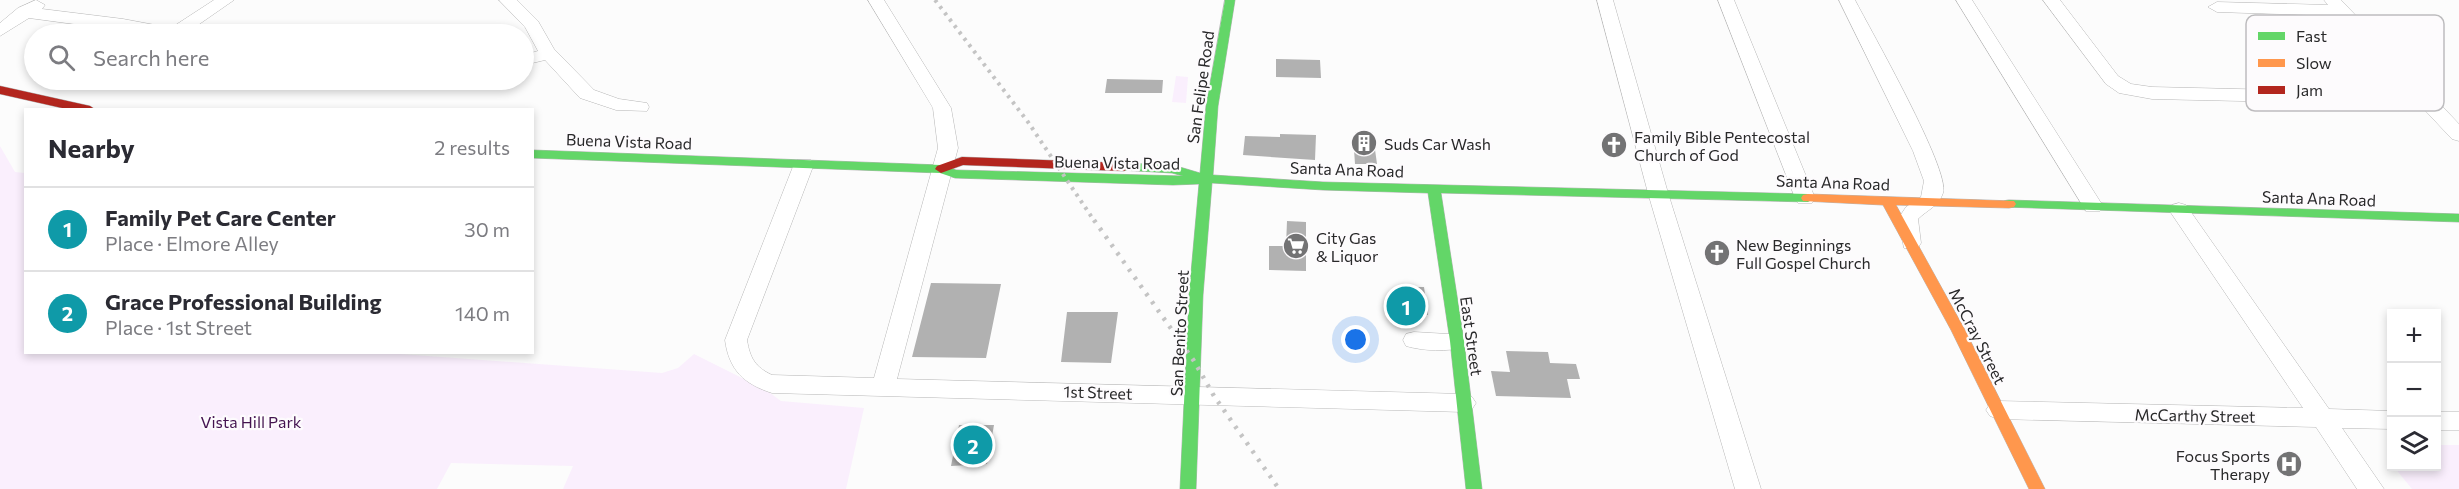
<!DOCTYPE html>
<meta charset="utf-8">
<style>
:root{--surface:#fff;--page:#f7f7f7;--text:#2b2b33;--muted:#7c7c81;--line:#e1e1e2;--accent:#737374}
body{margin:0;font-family:Commissioner,sans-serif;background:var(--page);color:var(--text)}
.controls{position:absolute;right:18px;bottom:18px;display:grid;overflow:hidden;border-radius:0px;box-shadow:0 3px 9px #0003}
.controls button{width:54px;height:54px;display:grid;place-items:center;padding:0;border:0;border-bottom:2px solid var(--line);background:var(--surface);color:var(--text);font:30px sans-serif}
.you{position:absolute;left:1356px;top:340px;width:21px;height:21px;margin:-15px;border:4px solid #fff;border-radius:50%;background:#1a73e8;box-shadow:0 0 0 9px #1a73e833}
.badge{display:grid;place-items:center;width:39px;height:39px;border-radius:50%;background:var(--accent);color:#fff;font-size:20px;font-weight:700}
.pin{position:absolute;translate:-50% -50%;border:3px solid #fff;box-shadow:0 2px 6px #0006}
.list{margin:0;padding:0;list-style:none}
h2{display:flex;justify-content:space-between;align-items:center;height:78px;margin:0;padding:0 24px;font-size:26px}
h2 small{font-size:20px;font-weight:400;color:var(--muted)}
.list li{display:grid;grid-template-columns:39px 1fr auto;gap:18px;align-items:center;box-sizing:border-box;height:84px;padding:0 24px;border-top:2px solid var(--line)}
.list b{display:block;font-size:22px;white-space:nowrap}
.list p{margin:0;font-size:20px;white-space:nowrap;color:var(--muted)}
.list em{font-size:20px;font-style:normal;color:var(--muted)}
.icon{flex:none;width:33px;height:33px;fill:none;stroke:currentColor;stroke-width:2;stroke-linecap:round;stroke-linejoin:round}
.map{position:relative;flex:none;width:2459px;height:489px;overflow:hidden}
.search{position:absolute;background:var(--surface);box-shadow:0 3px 9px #0003;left:24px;top:24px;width:510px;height:66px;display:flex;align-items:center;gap:15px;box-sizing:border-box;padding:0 21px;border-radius:33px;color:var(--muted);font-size:22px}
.panel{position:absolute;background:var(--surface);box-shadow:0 3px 9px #0003;left:24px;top:108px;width:510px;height:246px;border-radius:0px}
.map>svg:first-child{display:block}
.green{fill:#faeffd}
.building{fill:#b1b1b1}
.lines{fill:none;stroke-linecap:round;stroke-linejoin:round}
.street-casing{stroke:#b7b7b7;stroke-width:1}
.fast-casing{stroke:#b7b7b7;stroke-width:1}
.slow-casing{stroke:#b7b7b7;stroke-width:1}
.jam-casing{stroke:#b7b7b7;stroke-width:1}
.street{fill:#fff;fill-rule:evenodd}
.fast{fill:#63d668;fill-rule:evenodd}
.slow{fill:#ff974d;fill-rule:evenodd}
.jam{fill:#b3261e;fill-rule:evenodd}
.rail-far1{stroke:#c4c4c4;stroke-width:4;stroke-dasharray:3 5;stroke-linecap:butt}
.rail{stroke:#c4c4c4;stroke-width:4.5;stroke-dasharray:3 7;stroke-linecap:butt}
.labels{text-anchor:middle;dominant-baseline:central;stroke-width:4.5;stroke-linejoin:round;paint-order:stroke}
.street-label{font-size:16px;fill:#29292a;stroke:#fdfbfd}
.poi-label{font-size:16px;fill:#29292a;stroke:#fdfbfd;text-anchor:start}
.park-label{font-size:16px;fill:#441450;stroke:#fdfbfd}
.key{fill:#fdfbfd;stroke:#bdbcbe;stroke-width:1.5}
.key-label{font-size:16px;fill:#29292a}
</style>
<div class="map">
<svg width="2459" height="489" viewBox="0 0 2459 489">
<rect width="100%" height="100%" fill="#fcfcfc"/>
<path class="green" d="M 1176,76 L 1188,77 L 1186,103 L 1172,102 Z
M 0,146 L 15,172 L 25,173 L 26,352 L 373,352 L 662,373 L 678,368 L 694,354 L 766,390 L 781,401 L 864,408 L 846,489 L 563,489 L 573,466 L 451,463 L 437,489 L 0,489 Z
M 2437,445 L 2459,445 L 2459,489 L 2412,489 L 2394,467 L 2436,466 Z"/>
<path class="building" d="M 1276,59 L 1320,60 L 1321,78 L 1276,77 Z
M 1107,79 L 1163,80 L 1162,93 L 1105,93 Z
M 1280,134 L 1316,135 L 1315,160 L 1243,155 L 1245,136 L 1280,137 Z
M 1353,135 L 1373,135 L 1377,164 L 1355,164 Z
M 1287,221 L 1306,222 L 1306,271 L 1269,270 L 1269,246 L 1286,246 Z
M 931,283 L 1001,284 L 986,358 L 912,357 Z
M 1402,287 L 1424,287 L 1428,315 L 1387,315 L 1385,298 L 1403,298 Z
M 1067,312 L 1118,312 L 1111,363 L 1061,362 Z
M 1506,351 L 1548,352 L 1550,363 L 1576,364 L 1580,379 L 1567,379 L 1571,398 L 1496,396 L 1491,371 L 1510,372 Z
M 959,425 L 994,425 L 987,464 L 951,466 Z"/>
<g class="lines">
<g class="street-casing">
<path id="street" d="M 36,0 L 45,5 L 42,9 L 123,19 L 171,28 L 214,0 L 234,0 L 185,34 L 149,34 L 29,18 L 0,36 L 0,23 L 18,8 Z
M 499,0 L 517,0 L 538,21 L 554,49 L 594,90 L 619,99 L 647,103 L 649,107 L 647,111 L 616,110 L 580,98 L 545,60 L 524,65 L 524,55 L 538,51 L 525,27 Z
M 868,0 L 884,0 L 951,108 L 958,148 L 897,379 L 1464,394 L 1472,397 L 1476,403 L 1472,409 L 1464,412 L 772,393 C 744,384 729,370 725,340 L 794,164 L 797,160 L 811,160 L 814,164 L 747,340 C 750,358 755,367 772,375 L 874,378 L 938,148 L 933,108 Z
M 1597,0 L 1613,0 L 1668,193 L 1761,489 L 1735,489 L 1648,193 Z
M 1718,0 L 1734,0 L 1815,198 L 1812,203 L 1798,203 L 1795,198 Z
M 1839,0 L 1855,0 C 1870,29 1951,171 1943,193 C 1939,206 1927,210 1918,219 L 1921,243 L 1918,248 L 1904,248 L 1898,219 L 1906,207 L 1921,197 L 1924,181 L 1913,151 Z
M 1956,0 L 1972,0 L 2103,206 L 2100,211 L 2086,211 Z
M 2043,0 L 2060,0 L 2118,76 L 2131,84 L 2152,87 L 2409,93 L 2338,16 L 2217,12 L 2208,7 L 2217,2 L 2328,5 L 2324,0 L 2341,0 L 2459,124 L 2459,141 L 2452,139 L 2420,105 L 2152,99 L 2119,93 L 2106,84 Z
M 2179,203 L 2186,205 L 2329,409 L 2392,411 L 2392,429 L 2342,428 L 2384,489 L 2357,489 L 2316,427 L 1998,419 L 1990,416 L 1986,410 L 1990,404 L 1998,401 L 2303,408 L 2169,210 L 2172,205 Z
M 1414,332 L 1465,335 L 1468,341 L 1465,347 C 1448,352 1423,351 1406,346 L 1403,340 L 1406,334 Z
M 2436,412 L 2459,412 L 2459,430 L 2436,430 Z"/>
</g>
<g class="fast-casing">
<path id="fast" d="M 1225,0 L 1235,0 L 1218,106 L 1213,175 L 1323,182 L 1808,194 L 1815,198 L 1808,202 L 1441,193 L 1464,341 L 1482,489 L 1466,489 L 1450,341 L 1428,193 L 1323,190 L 1212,183 L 1203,295 L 1196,489 L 1180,489 L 1189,295 L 1199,184 L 1173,185 L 955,178 L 940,173 L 532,158 L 532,150 L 941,165 L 956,170 L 1183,176 L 1172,173 L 1120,170 L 1118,167 L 1124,163 L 1173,165 L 1200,173 L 1206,106 Z
M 2009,200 L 2459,214 L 2459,222 L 2004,207 L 2002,204 L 2004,201 Z"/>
</g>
<g class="slow-casing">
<path id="slow" d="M 1808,194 L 2014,201 L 2016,204 L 2014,207 L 2009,208 L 1896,205 L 1965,330 L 2045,489 L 2029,489 L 1951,330 L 1883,205 L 1803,201 L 1801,198 L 1803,195 Z"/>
</g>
<g class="jam-casing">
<path id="jam" d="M 0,86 L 90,106 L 96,110 L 71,110 L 0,94 Z
M 962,157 L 1124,163 L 1130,167 L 1124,171 L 963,165 L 941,173 L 935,169 L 937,166 Z"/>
</g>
<use href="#street" class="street"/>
<use href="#fast" class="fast"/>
<use href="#slow" class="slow"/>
<use href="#jam" class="jam"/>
<path class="rail-far1" d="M 935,0 L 1028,122 L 1095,222"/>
<path class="rail" d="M 1094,220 L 1194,361 L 1214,396 L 1279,489"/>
</g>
<defs>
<g id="building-disc" transform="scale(1.35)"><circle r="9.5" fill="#737374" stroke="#fdfbfd"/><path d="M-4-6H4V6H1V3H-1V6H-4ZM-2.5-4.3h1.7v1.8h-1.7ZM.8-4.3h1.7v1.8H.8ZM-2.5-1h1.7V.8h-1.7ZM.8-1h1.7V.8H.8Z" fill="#fff"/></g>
<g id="church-disc" transform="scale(1.35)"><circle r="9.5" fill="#737374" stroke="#fdfbfd"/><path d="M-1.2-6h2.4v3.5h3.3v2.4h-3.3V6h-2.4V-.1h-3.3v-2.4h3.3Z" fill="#fff"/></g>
<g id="supermarket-disc" transform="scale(1.35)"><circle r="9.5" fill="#737374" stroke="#fdfbfd"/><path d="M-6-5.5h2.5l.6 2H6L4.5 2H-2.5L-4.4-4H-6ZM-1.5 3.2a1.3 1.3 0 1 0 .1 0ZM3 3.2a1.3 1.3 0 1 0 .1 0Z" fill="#fff"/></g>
<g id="hospital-disc" transform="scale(1.35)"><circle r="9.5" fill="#737374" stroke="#fdfbfd"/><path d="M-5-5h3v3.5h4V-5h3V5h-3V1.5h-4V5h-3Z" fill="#fff"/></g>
</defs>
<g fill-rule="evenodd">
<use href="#building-disc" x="1364" y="143"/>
<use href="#church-disc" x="1614" y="145"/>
<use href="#supermarket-disc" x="1296" y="246"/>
<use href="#church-disc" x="1717" y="253"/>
<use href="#hospital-disc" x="2289" y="464"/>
</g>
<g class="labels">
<g class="street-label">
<text transform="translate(1200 87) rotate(-82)">San Felipe Road</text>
<text transform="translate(629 141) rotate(2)">Buena Vista Road</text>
<text transform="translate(1117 162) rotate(1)">Buena Vista Road</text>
<text transform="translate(1347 169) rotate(2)">Santa Ana Road</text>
<text transform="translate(1833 182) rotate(2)">Santa Ana Road</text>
<text transform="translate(2319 198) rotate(2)">Santa Ana Road</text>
<text transform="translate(1179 333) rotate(-87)">San Benito Street</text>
<text transform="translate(1472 336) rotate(82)">East Street</text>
<text transform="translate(1978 336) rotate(63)">McCray Street</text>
<text transform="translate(1098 392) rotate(2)">1st Street</text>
<text transform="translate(2195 415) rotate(1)">McCarthy Street</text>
</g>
<g class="poi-label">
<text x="1634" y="136">Family Bible Pentecostal<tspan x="1634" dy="18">Church of God</tspan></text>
<text x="1384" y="143">Suds Car Wash</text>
<text x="1316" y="237">City Gas<tspan x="1316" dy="18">&amp; Liquor</tspan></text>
<text x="1736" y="244">New Beginnings<tspan x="1736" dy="18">Full Gospel Church</tspan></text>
<text x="2270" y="455" text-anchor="end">Focus Sports<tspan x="2270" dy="18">Therapy</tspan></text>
</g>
<g class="park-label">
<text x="251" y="421">Vista Hill Park</text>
</g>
</g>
<rect x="2246" y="15" width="198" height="96" rx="9" class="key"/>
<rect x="2258" y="32" width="27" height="8" fill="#63d668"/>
<rect x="2258" y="59" width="27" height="8" fill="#ff974d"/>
<rect x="2258" y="86" width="27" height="8" fill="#b3261e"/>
<g class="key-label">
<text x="2296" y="42">Fast</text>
<text x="2296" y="69">Slow</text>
<text x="2296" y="96">Jam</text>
</g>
</svg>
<div class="controls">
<button>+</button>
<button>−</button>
<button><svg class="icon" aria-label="layers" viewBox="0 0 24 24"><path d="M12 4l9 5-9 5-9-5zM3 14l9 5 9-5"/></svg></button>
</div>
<div class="you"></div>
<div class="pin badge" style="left:1406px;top:306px;background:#0f9aa8">1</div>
<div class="pin badge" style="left:973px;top:445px;background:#0f9aa8">2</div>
<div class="search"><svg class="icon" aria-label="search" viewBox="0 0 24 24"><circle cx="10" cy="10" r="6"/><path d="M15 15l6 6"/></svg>Search here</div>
<section class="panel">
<h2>Nearby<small>2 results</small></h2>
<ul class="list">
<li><span class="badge" style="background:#0f9aa8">1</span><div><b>Family Pet Care Center</b><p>Place · Elmore Alley</p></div><em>30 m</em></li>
<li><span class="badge" style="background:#0f9aa8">2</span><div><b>Grace Professional Building</b><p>Place · 1st Street</p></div><em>140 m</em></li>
</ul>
</section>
</div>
